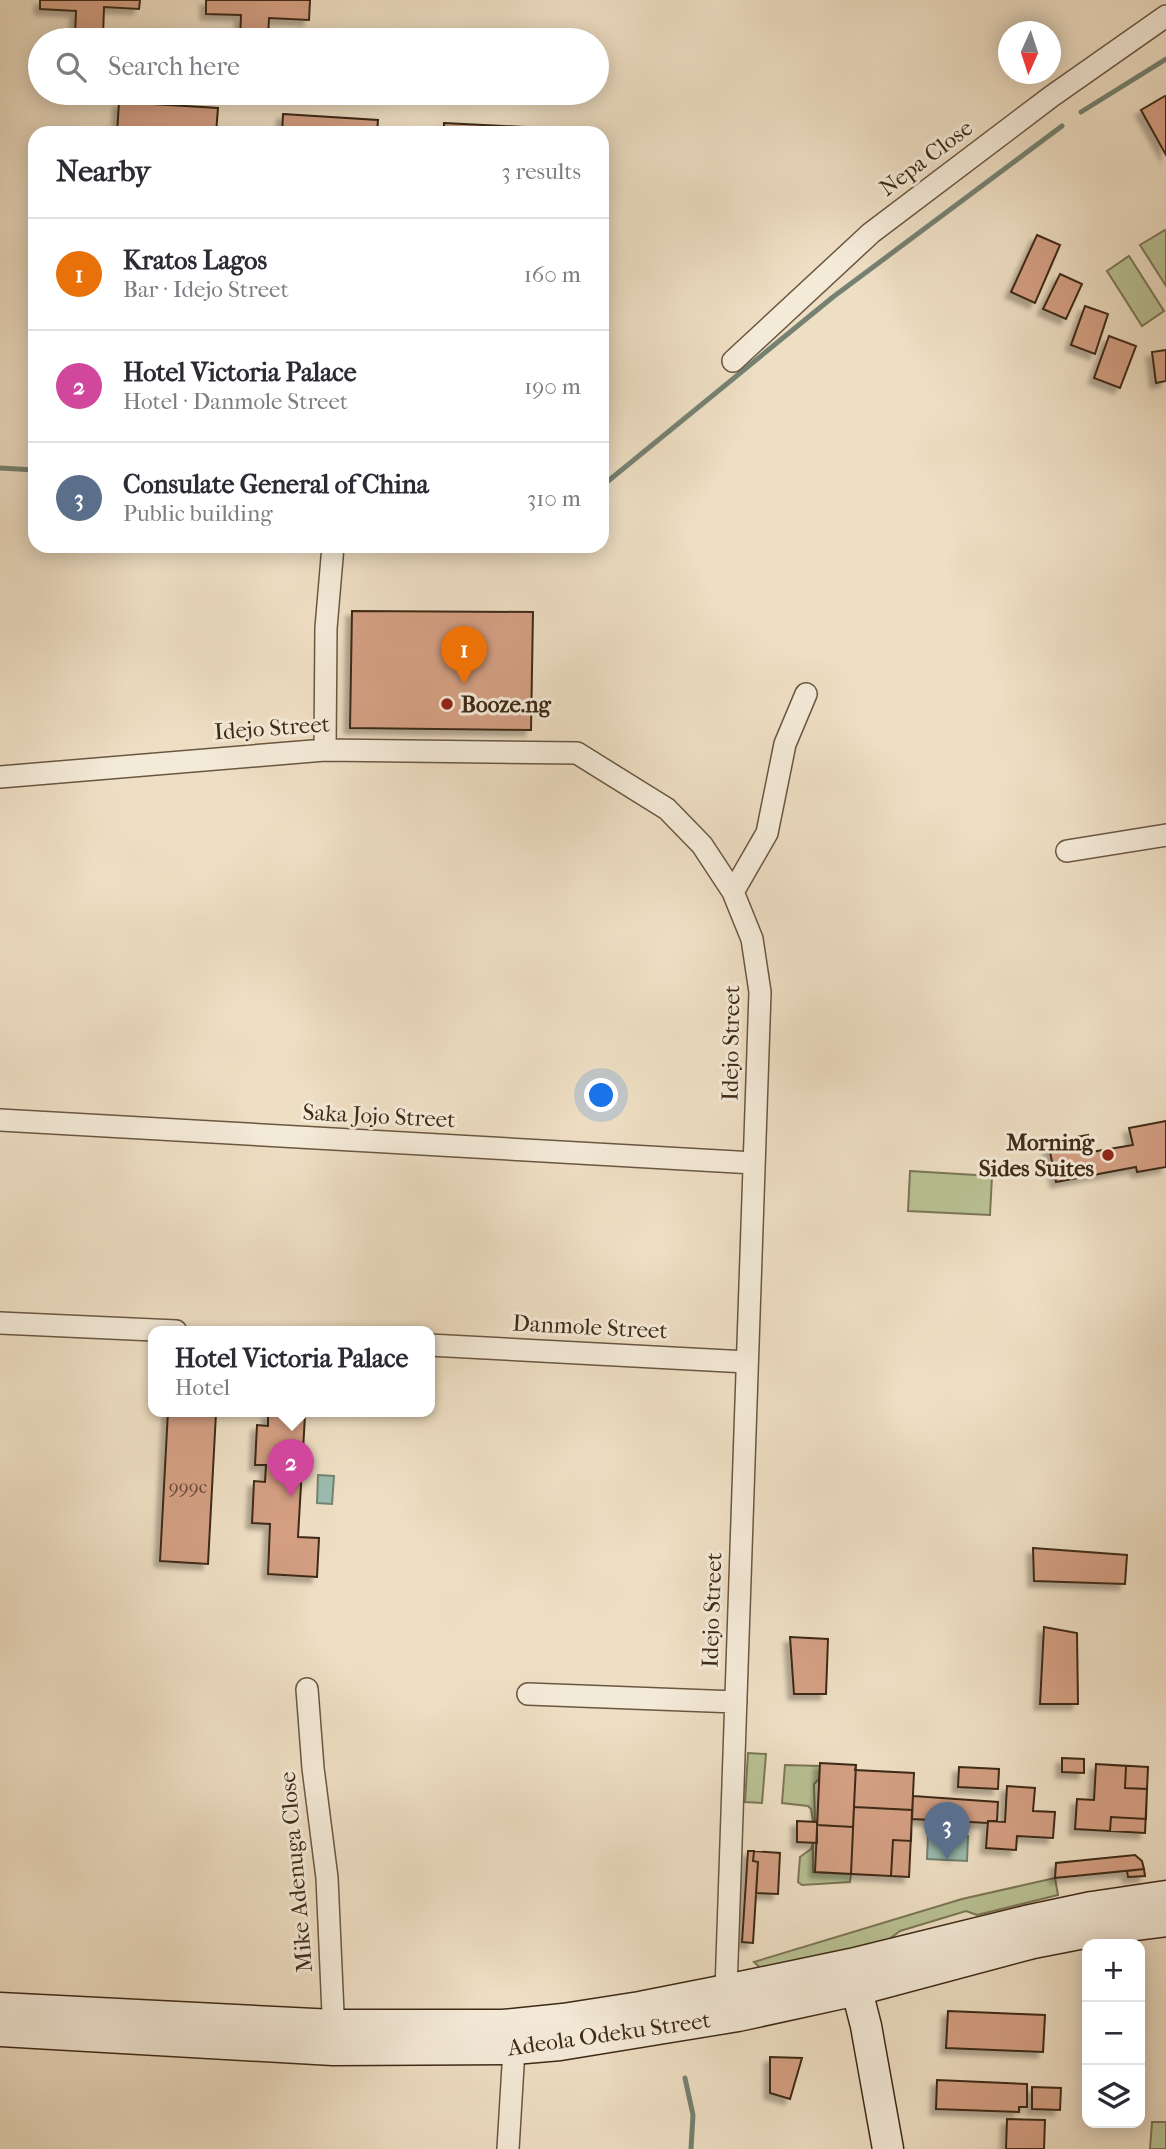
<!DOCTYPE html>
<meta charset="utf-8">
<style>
:root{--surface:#fff;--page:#f2f2f3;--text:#2b2b33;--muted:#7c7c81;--line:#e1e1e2;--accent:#111827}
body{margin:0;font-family:"IM FELL French Canon",serif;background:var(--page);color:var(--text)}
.controls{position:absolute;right:21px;bottom:21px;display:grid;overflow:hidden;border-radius:14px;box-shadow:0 4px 18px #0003}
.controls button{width:63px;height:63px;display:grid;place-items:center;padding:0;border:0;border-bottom:2px solid var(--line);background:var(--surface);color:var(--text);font:35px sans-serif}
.compass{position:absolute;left:998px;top:21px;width:63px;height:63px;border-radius:50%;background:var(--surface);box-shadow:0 4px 18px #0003;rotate:183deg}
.you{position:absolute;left:602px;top:1096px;width:24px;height:24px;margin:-18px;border:5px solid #fff;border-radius:50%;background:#1a73e8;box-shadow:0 0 0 10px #1a73e833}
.badge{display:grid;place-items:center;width:46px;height:46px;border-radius:50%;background:var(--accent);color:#fff;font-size:23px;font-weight:700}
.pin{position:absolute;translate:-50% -58px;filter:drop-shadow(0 2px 4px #0008)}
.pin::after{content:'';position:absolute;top:37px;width:24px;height:21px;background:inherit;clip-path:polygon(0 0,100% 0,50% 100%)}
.popup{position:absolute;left:148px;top:1326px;width:287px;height:91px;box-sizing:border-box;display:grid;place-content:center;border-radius:14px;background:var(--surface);filter:drop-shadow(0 2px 5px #0005);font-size:23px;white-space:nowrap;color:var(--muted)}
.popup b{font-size:26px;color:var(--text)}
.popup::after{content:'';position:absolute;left:50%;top:100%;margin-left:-14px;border:14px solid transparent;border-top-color:var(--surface)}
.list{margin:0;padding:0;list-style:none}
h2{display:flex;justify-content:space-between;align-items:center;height:91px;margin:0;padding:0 28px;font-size:30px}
h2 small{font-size:23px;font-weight:400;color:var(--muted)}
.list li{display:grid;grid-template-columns:46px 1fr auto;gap:21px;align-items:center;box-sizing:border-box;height:112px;padding:0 28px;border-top:2px solid var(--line)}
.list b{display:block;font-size:26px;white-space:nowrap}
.list p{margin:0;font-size:23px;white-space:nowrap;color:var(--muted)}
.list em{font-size:23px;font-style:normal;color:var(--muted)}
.icon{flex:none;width:38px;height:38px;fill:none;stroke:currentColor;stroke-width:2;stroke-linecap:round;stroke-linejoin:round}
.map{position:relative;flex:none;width:1166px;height:2149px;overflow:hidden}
.search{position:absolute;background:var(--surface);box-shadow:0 4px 18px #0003;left:28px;top:28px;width:581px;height:77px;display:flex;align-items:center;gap:18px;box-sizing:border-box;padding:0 24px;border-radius:38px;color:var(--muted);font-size:26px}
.panel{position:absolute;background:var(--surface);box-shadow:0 4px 18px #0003;left:28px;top:126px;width:581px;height:427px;border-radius:21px}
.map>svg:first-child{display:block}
.green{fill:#b8c194;stroke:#7b7655;stroke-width:2}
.water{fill:#9abcaf;stroke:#758272;stroke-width:2}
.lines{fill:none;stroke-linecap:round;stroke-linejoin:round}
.stream{stroke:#758272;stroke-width:5}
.building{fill:#d49f83;stroke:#3e2a16;stroke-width:2;filter:url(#shadow)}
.street-casing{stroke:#6a5741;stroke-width:24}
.secondary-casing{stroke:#3e2a16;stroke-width:33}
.street{stroke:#f4ead8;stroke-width:21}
.secondary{stroke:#f4ead8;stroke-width:30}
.poi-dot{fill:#8f2418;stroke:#f4ead8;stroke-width:2.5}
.labels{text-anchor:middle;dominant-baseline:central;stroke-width:6;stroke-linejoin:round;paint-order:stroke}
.number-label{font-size:19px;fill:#644731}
.street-label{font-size:23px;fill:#3e2a16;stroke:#f4ead8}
.poi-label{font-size:23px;font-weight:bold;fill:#3e2a16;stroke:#f4ead8;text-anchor:start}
</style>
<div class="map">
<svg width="1166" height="2149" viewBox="0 0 1166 2149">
<defs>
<filter id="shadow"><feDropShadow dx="-5.5" dy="5.5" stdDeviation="2" flood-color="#0004"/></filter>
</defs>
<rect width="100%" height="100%" fill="#eedec3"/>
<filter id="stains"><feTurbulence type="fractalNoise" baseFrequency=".00286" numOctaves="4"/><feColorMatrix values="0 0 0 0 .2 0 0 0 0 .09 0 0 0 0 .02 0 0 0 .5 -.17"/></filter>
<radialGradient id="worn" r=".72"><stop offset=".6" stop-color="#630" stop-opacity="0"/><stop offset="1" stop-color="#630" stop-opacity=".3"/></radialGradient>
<path class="green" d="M 1165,230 L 1166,231 L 1166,286 L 1140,245 Z
M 1129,256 L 1164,311 L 1142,326 L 1107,271 Z
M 910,1171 L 992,1176 L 990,1215 L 908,1211 Z
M 748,1753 L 766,1754 L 762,1803 L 745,1802 Z
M 785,1765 L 820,1766 L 819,1779 L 814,1784 L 815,1822 L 813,1821 L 811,1809 L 808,1806 L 782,1803 Z
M 813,1843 L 813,1872 L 851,1874 L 850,1882 L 802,1885 L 798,1882 L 800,1857 L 811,1849 Z
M 1055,1878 L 1058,1895 L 977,1915 L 966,1911 L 900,1931 L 884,1943 L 769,1976 L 754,1962 L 962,1899 Z
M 1152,2122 L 1166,2122 L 1166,2149 L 1150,2149 Z"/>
<path class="water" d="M 318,1475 L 334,1476 L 332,1504 L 317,1503 Z
M 928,1834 L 968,1836 L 967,1861 L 927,1859 Z"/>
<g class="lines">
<path class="stream" d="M 1081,112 L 1166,59
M 0,468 L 35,470
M 602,486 L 833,297 L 1062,126
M 685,2078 L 693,2115 L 691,2149"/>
</g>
<path class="building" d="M 40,0 L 140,0 L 139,9 L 104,7 L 103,37 L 75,35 L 76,11 L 40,9 Z
M 206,0 L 310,0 L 309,20 L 269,18 L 268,40 L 240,40 L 241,15 L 206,14 Z
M 1165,96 L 1166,97 L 1166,155 L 1141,110 Z
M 119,102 L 218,108 L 216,133 L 117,133 Z
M 283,114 L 378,120 L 377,133 L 282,133 Z
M 444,123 L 545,128 L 545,133 L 444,133 Z
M 1037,235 L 1060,245 L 1035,303 L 1011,292 Z
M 1060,274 L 1082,284 L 1066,319 L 1043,309 Z
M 1085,306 L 1108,314 L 1095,354 L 1071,345 Z
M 1109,336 L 1136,346 L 1120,388 L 1094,378 Z
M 1166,350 L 1166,381 L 1156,383 L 1152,352 Z
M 352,611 L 533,612 L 531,730 L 350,728 Z
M 1166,1121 L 1166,1167 L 1137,1172 L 1136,1167 L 1056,1182 L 1048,1142 L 1088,1135 L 1091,1152 L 1133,1145 L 1129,1128 Z
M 168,1411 L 216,1413 L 208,1564 L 160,1561 Z
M 268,1413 L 305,1415 L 298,1537 L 319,1538 L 317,1577 L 268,1574 L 270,1524 L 252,1523 L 254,1481 L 265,1482 L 266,1465 L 255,1465 L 257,1425 L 268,1426 Z
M 1033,1548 L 1127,1555 L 1125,1584 L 1034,1581 Z
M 1044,1627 L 1077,1633 L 1078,1704 L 1040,1704 Z
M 790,1637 L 828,1639 L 826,1694 L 794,1694 Z
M 1062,1758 L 1084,1759 L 1084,1773 L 1062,1772 Z
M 820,1763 L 856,1765 L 855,1770 L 914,1773 L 909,1877 L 815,1872 Z
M 820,1763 L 856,1765 L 853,1827 L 817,1825 Z
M 1096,1764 L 1126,1766 L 1125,1788 L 1147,1789 L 1146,1819 L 1111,1817 L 1110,1831 L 1075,1829 L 1077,1799 L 1094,1800 Z
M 1096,1764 L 1148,1767 L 1145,1833 L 1075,1829 L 1077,1799 L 1094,1800 Z
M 959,1767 L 999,1769 L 998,1789 L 958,1787 Z
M 1007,1786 L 1035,1788 L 1033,1811 L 1055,1812 L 1053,1838 L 1017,1836 L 1016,1850 L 986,1848 L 988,1821 L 1005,1822 Z
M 913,1796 L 998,1802 L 997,1821 L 988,1821 L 988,1823 L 912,1819 Z
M 854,1807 L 912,1810 L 911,1841 L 893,1840 L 891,1876 L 851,1874 Z
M 797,1821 L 817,1822 L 817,1843 L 797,1842 Z
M 748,1851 L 754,1851 L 753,1861 L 758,1862 L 753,1943 L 742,1942 Z
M 754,1851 L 780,1853 L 778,1894 L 756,1893 L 758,1862 L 753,1861 Z
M 1135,1855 L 1142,1861 L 1144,1869 L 1055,1878 L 1056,1863 Z
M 1144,1869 L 1145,1876 L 1128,1877 L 1127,1871 Z
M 948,2011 L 1045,2015 L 1043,2052 L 946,2048 Z
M 770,2057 L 802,2058 L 790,2099 L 770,2093 Z
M 937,2080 L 1027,2084 L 1027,2107 L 1019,2107 L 1019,2112 L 936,2109 Z
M 1032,2087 L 1061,2088 L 1060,2110 L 1032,2109 Z
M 1007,2119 L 1045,2120 L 1044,2149 L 1006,2149 Z"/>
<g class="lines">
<g class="street-casing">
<path id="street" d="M 733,361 L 871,233 L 1052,96 L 1166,16
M 325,750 L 326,628 L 333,546
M 0,777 L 325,750 L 577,753 L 667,809 L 702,845 L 733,892 L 752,939 L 760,992 L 726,1990
M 1067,851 L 1166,835
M 733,892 L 767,833 L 785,744 L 806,694
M 0,1120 L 754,1163
M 0,1323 L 176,1331
M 429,1345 L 747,1362
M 307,1689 L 313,1768 L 327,1878 L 334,2036
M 528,1694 L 736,1702
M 508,2149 L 514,2049"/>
</g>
<g class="secondary-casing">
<path id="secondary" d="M 852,1971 L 866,2026 L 888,2149
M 0,2008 L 334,2025 L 503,2025 L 563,2019 L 640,2007 L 726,1990 L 851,1964 L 1026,1921 L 1092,1907 L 1166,1896
M 0,2031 L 333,2050 L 514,2049 L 560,2045 L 738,2016 L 857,1990 L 1033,1943 L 1105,1929 L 1166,1921"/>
</g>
<use href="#street" class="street"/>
<use href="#secondary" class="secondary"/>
</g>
<g class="poi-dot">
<circle cx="447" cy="704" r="7"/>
<circle cx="1108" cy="1155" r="7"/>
</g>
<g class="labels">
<g class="number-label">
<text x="188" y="1487">999c</text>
</g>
<g class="street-label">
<text transform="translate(926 158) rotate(-37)">Nepa Close</text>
<text transform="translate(272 728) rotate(-4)">Idejo Street</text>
<text transform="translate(731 1043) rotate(-89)">Idejo Street</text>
<text transform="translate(379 1116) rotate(3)">Saka Jojo Street</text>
<text transform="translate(590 1327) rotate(3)">Danmole Street</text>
<text transform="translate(712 1610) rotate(-88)">Idejo Street</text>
<text transform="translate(296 1872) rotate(-95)">Mike Adenuga Close</text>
<text transform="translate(609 2034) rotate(-8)">Adeola Odeku Street</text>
</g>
<g class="poi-label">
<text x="461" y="704">Booze.ng</text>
<text x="1094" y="1142" text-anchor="end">Morning<tspan x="1094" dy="26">Sides Suites</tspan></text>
</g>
</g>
<rect width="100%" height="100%" filter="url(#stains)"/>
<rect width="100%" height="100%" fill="url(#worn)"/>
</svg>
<div class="controls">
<button>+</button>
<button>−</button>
<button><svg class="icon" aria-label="layers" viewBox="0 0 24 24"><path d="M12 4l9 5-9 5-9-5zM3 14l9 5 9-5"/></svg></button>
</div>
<svg class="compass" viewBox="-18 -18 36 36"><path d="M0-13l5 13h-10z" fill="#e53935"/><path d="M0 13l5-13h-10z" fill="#7c7c81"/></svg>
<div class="you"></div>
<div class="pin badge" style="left:464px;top:684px;background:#e8710a">1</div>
<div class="pin badge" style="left:291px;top:1497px;background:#d1479c">2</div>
<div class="popup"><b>Hotel Victoria Palace</b>Hotel</div>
<div class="pin badge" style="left:947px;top:1860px;background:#5c6f8a">3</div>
<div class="search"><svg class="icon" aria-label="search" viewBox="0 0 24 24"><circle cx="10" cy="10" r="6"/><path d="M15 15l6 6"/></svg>Search here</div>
<section class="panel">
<h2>Nearby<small>3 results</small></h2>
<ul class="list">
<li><span class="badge" style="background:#e8710a">1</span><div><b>Kratos Lagos</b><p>Bar · Idejo Street</p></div><em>160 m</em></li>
<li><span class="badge" style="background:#d1479c">2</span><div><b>Hotel Victoria Palace</b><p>Hotel · Danmole Street</p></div><em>190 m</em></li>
<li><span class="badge" style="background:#5c6f8a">3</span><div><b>Consulate General of China</b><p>Public building</p></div><em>310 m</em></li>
</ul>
</section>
</div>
